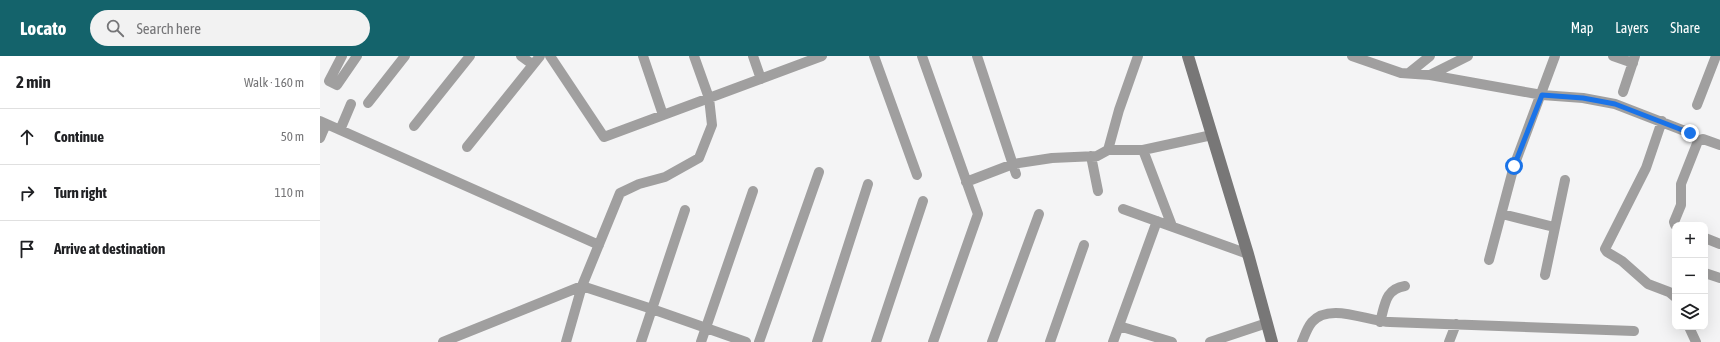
<!DOCTYPE html>
<meta charset="utf-8">
<style>
:root{--surface:#fff;--page:#f2f2f2;--text:#202124;--muted:#757577;--line:#e0e0e0;--accent:#14636b}
body{margin:0;font-family:"Asap Condensed",sans-serif;background:var(--page);color:var(--text)}
.controls{position:absolute;right:12px;bottom:12px;display:grid;overflow:hidden;border-radius:8px;box-shadow:0 4px 16px #0002}
.controls button{width:36px;height:36px;display:grid;place-items:center;padding:0;border:0;border-bottom:1px solid var(--line);background:var(--surface);color:var(--text);font:20px sans-serif}
.stop{position:absolute;width:12px;height:12px;margin:-9px;border:3px solid #1a73e8;border-radius:50%;background:#fff}
.stop.end{background:#1a73e8;border-color:#fff;box-shadow:0 1px 4px #0008}
.list{margin:0;padding:0;list-style:none}
h2{display:flex;justify-content:space-between;align-items:center;height:52px;margin:0;padding:0 16px;font-size:17px}
h2 small{font-size:13px;font-weight:400;color:var(--muted)}
.list li{display:grid;grid-template-columns:26px 1fr auto;gap:12px;align-items:center;box-sizing:border-box;height:56px;padding:0 16px;border-top:1px solid var(--line)}
.list b{display:block;font-size:15px;white-space:nowrap}
.list em{font-size:13px;font-style:normal;color:var(--muted)}
.icon{flex:none;width:22px;height:22px;fill:none;stroke:currentColor;stroke-width:2;stroke-linecap:round;stroke-linejoin:round}
.map{position:relative;flex:none;width:1400px;height:286px;overflow:hidden}
header{display:flex;align-items:center;gap:24px;box-sizing:border-box;height:56px;padding:0 20px;background:var(--accent);color:#fff}
header strong{font-size:19px}
nav{display:flex;gap:22px;margin-inline-start:auto;font-size:14px}
.search{width:280px;height:36px;background:var(--page);display:flex;align-items:center;gap:10px;box-sizing:border-box;padding:0 14px;border-radius:22px;color:var(--muted);font-size:15px}
main{display:flex}
aside{flex:1;background:var(--surface)}
.map>svg:first-child{display:block}
.lines{fill:none;stroke-linecap:round;stroke-linejoin:round}
.street{stroke:#a09f9f;stroke-width:10}
.secondary{stroke:#787777;stroke-width:12}
.route{stroke:#1a73e8;stroke-width:5}
</style>
<header>
<strong>Locato</strong>
<div class="search"><svg class="icon" aria-label="search" viewBox="0 0 24 24"><circle cx="10" cy="10" r="6"/><path d="M15 15l6 6"/></svg>Search here</div>
<nav><a>Map</a><a>Layers</a><a>Share</a></nav>
</header>
<main>
<aside>
<h2>2 min<small>Walk · 160 m</small></h2>
<ul class="list">
<li><svg class="icon" aria-label="ahead" viewBox="0 0 24 24"><path d="M12 20V5M6 11l6-6 6 6"/></svg><div><b>Continue</b></div><em>50 m</em></li>
<li><svg class="icon" aria-label="right" viewBox="0 0 24 24"><path d="M7 20v-9h11M14 6l5 5-5 5"/></svg><div><b>Turn right</b></div><em>110 m</em></li>
<li><svg class="icon" aria-label="arrive" viewBox="0 0 24 24"><path d="M6 21V4h12l-3 4 3 4H6"/></svg><div><b>Arrive at destination</b></div></li>
</ul>
</aside>
<div class="map">
<svg width="1400" height="286" viewBox="0 0 1400 286">
<rect width="100%" height="100%" fill="#f4f4f5"/>
<g class="lines">
<path class="street" d="M 22,0 L 9,25 L 17,29 L 37,0
M 201,0 L 212,8
M 230,0 L 284,81 L 502,0
M 323,0 L 343,59
M 433,0 L 441,23
M 554,0 L 597,119
M 602,0 L 658,158 L 613,286
M 657,0 L 696,118
M 1032,0 L 1081,17 L 1110,19 L 1222,39 L 1263,42 L 1295,48 L 1370,77
M 1293,0 L 1313,7
M 1089,17 L 1110,0
M 1110,19 L 1148,0
M 1303,36 L 1315,0
M 48,47 L 85,0
M 1377,49 L 1396,0
M 0,65 L 279,189
M 1342,65 L 1326,112 L 1285,193 L 1287,196 L 1302,205 L 1328,228 L 1349,236 L 1355,241
M 94,70 L 150,0
M 20,74 L 31,48
M 0,82 L 6,68
M 147,91 L 220,0
M 788,94 L 799,54 L 818,0
M 823,94 L 852,170
M 771,100 L 778,135
M 646,126 L 693,108 L 732,102 L 777,100 L 788,94 L 823,94 L 892,79
M 803,153 L 928,198
M 1182,158 L 1234,171
M 1355,169 L 1354,166 L 1361,149 L 1361,128 L 1378,85 L 1383,83 L 1400,89
M 1385,182 L 1400,188
M 1169,204 L 1194,110 L 1235,0
M 1385,217 L 1400,222
M 1225,219 L 1245,124
M 1060,266 C 1065,249 1065,233 1085,230
M 799,270 L 852,286
M 1369,271 L 1376,286
M 123,286 L 262,230 L 332,253 L 426,286
M 246,286 L 262,230 L 300,137 L 319,128 L 345,121 L 379,102 L 392,69 L 389,42 L 374,0
M 321,286 L 365,154
M 381,286 L 433,135
M 439,286 L 499,116
M 497,286 L 548,128
M 556,286 L 603,145
M 672,286 L 719,158
M 730,286 L 764,189
M 793,286 L 837,165
M 890,286 L 947,267
M 982,286 C 985,279 987,272 992,266 C 1009,246 1047,265 1070,266 L 1314,275
M 1129,286 L 1136,268"/>
<path class="secondary" d="M 868,0 L 928,198 L 952,286"/>
</g>
<g class="lines">
<path class="route" d="M 1194,110 L 1222,39 L 1263,42 L 1295,48 L 1370,77"/>
</g>
</svg>
<div class="controls">
<button>+</button>
<button>−</button>
<button><svg class="icon" aria-label="layers" viewBox="0 0 24 24"><path d="M12 4l9 5-9 5-9-5zM3 14l9 5 9-5"/></svg></button>
</div>
<div class="stop" style="left:1194px;top:110px"></div>
<div class="stop end" style="left:1370px;top:77px"></div>
</div>
</main>
